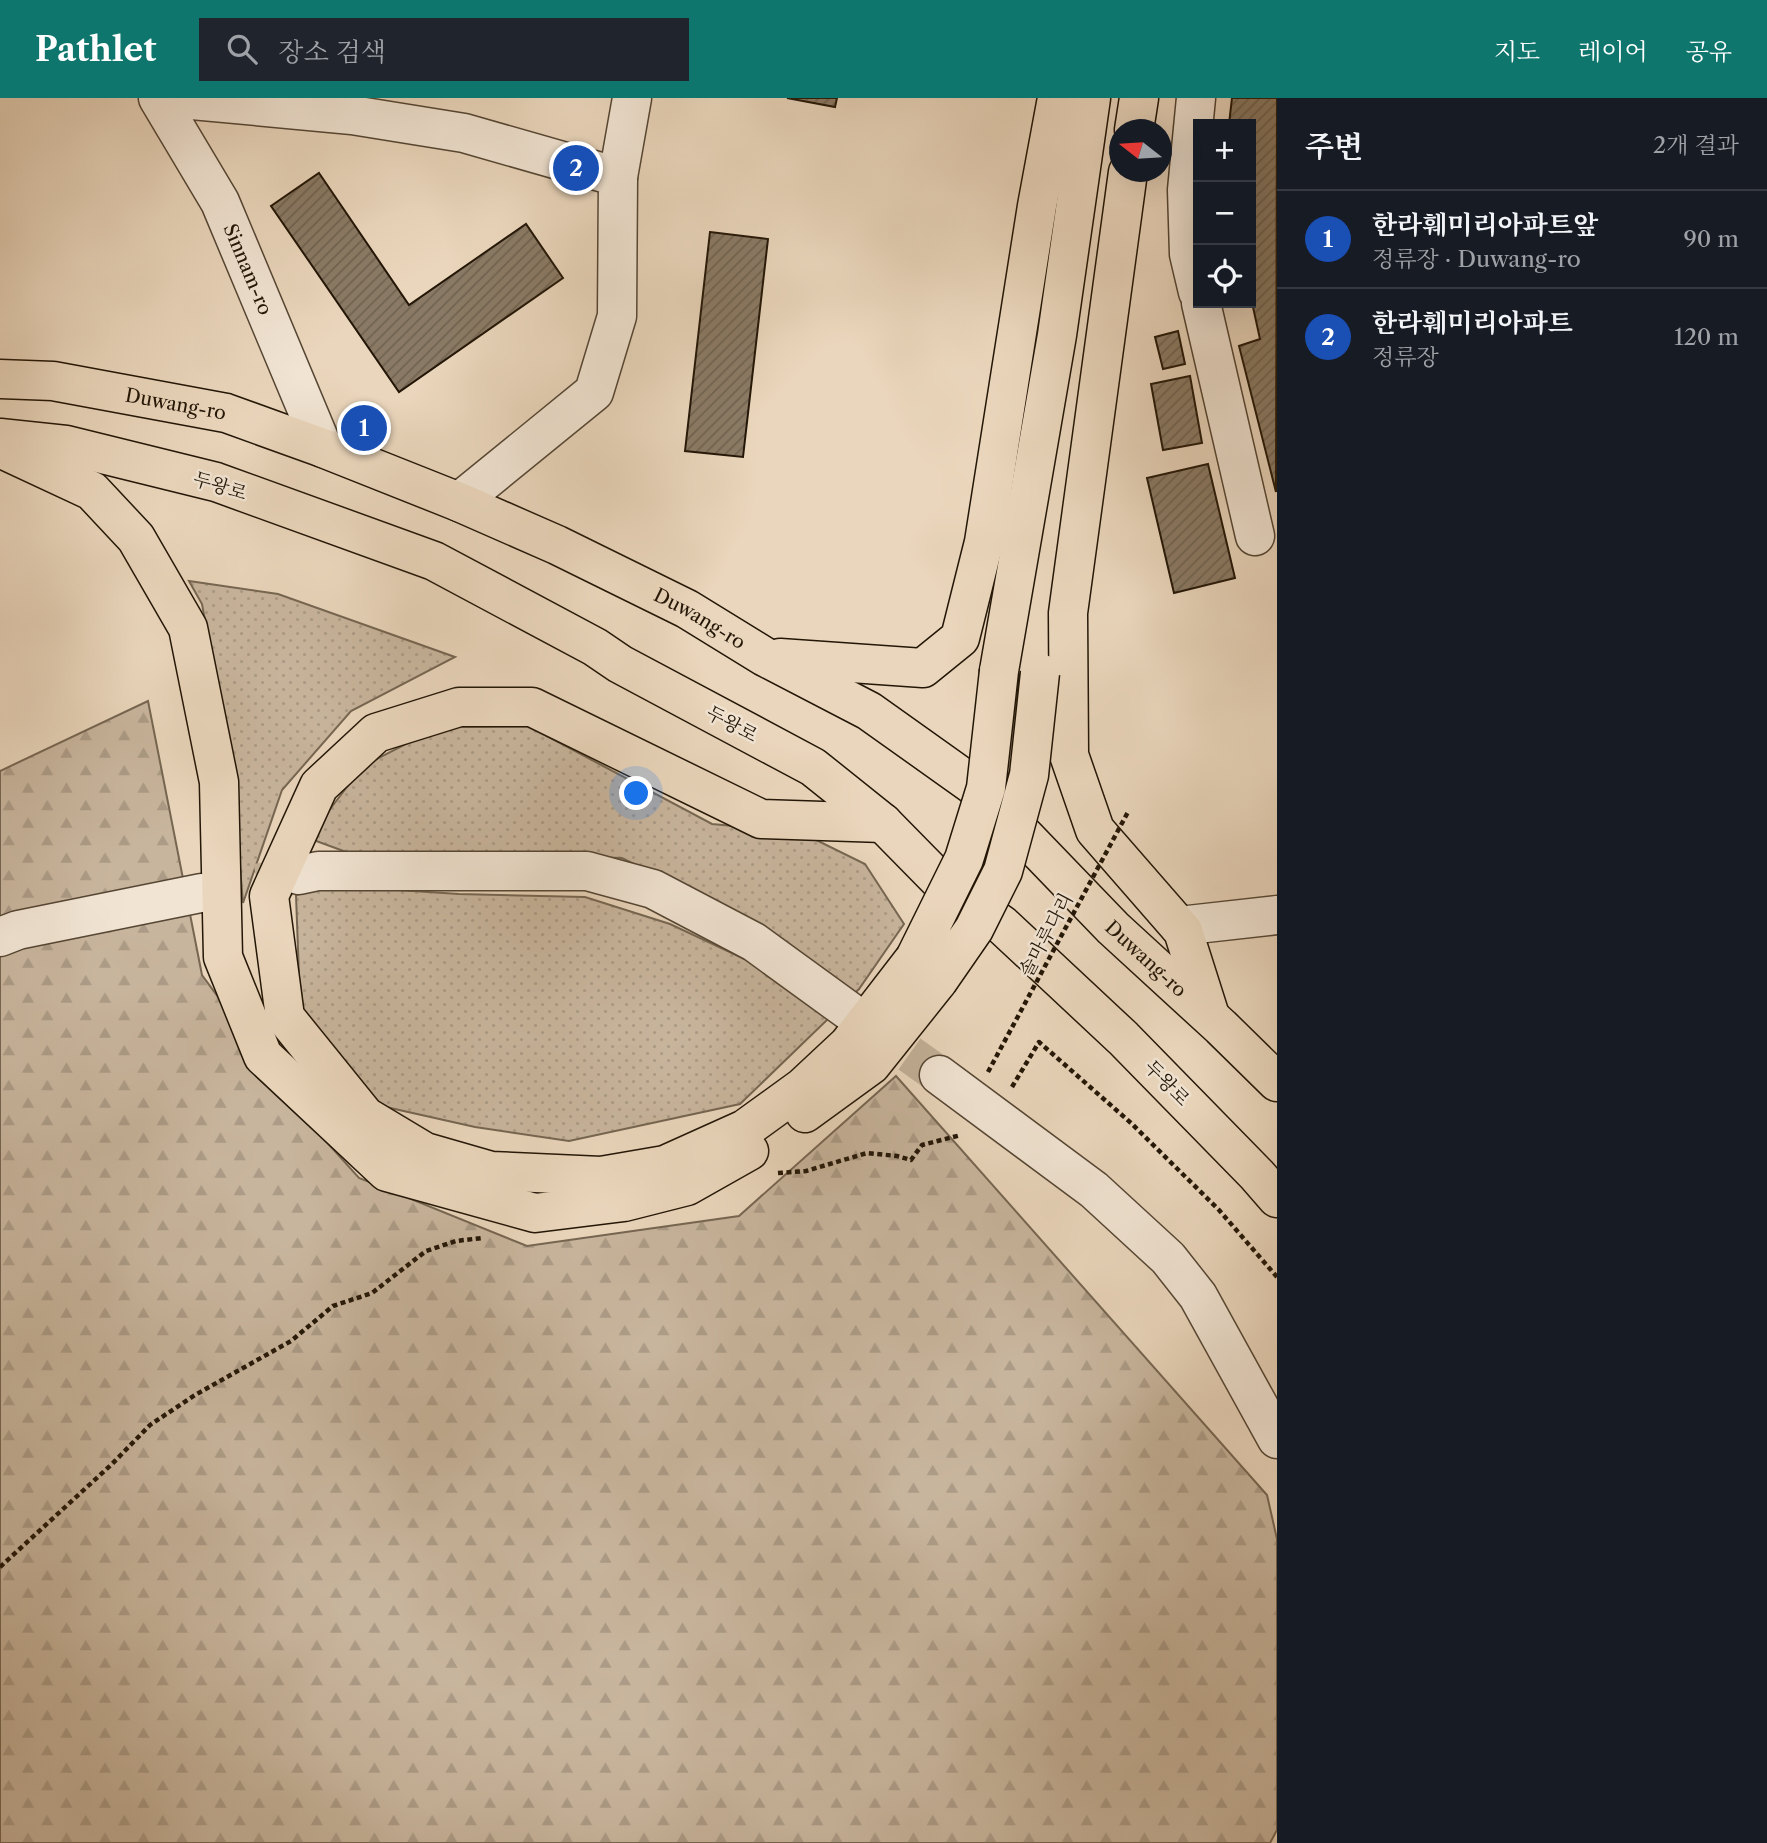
<!DOCTYPE html>
<html lang="ko">
<meta charset="utf-8">
<style>
:root{--surface:#171b24;--page:#20242c;--text:#f1f3f6;--muted:#9ea1a6;--line:#363941;--accent:#0f766e}
body{margin:0;font-family:"Libre Caslon Text","Noto Serif KR",serif;background:var(--page);color:var(--text)}
.controls{position:absolute;right:21px;top:21px;display:grid;overflow:hidden;border-radius:0px;box-shadow:0 7px 28px #0002}
.controls button{width:63px;height:63px;display:grid;place-items:center;padding:0;border:0;border-bottom:2px solid var(--line);background:var(--surface);color:var(--text);font:35px sans-serif}
.compass{position:absolute;left:1109px;top:21px;width:63px;height:63px;border-radius:50%;background:var(--surface);box-shadow:0 7px 28px #0002;rotate:287deg}
.you{position:absolute;left:637px;top:696px;width:24px;height:24px;margin:-18px;border:5px solid #fff;border-radius:50%;background:#1a73e8;box-shadow:0 0 0 10px #1a73e833}
.badge{display:grid;place-items:center;width:46px;height:46px;border-radius:50%;background:var(--accent);color:#fff;font-size:23px;font-weight:700}
.pin{position:absolute;translate:-50% -50%;border:4px solid #fff;box-shadow:0 2px 7px #0006}
.list{margin:0;padding:0;list-style:none}
h2{display:flex;justify-content:space-between;align-items:center;height:91px;margin:0;padding:0 28px;font-size:30px}
h2 small{font-size:23px;font-weight:400;color:var(--muted)}
.list li{display:grid;grid-template-columns:46px 1fr auto;gap:21px;align-items:center;box-sizing:border-box;height:98px;padding:0 28px;border-top:2px solid var(--line)}
.list b{display:block;font-size:26px;white-space:nowrap}
.list p{margin:0;font-size:23px;white-space:nowrap;color:var(--muted)}
.list em{font-size:23px;font-style:normal;color:var(--muted)}
.icon{flex:none;width:38px;height:38px;fill:none;stroke:currentColor;stroke-width:2;stroke-linecap:round;stroke-linejoin:round}
.map{position:relative;flex:none;width:1277px;height:1745px;overflow:hidden}
header{display:flex;align-items:center;gap:42px;box-sizing:border-box;height:98px;padding:0 35px;background:var(--accent);color:#fff}
header strong{font-size:33px}
nav{display:flex;gap:38px;margin-inline-start:auto;font-size:24px}
.search{width:490px;height:63px;background:var(--page);display:flex;align-items:center;gap:18px;box-sizing:border-box;padding:0 24px;border-radius:0px;color:var(--muted);font-size:26px}
main{display:flex}
aside{flex:1;background:var(--surface)}
.map>svg:first-child{display:block}
.grass{fill:url(#grass-dots);stroke:#766652;stroke-width:2}
.forest{fill:url(#forest-firs);stroke:#766652;stroke-width:2}
.building{fill:url(#building-hatch);stroke:#231607;stroke-width:2}
.lines{fill:none;stroke-linecap:round;stroke-linejoin:round}
.minor-tunnel{stroke:#c2b098;stroke-width:38;stroke-dasharray:38 19;stroke-linecap:butt}
.minor-casing{stroke:#554634;stroke-width:41}
.major-casing{stroke:#231607;stroke-width:41}
.path{stroke:#231607;stroke-width:4.5;stroke-dasharray:5 3.5;stroke-linecap:butt}
.minor{stroke:#f1e4d3;stroke-width:38}
.major{stroke:#ead6bc;stroke-width:38}
.major-bridge-casing{stroke:#231607;stroke-width:41;stroke-linecap:butt}
.path-bridge{stroke:#231607;stroke-width:4.5;stroke-dasharray:5 3.5;stroke-linecap:butt}
.major-bridge{stroke:#ead6bc;stroke-width:38}
.labels{text-anchor:middle;dominant-baseline:central;stroke-width:5;stroke-linejoin:round;paint-order:stroke}
.street-label{font-size:19px;fill:#231607;stroke:#f1e4d3}
</style>
<header>
<strong>Pathlet</strong>
<div class="search"><svg class="icon" aria-label="search" viewBox="0 0 24 24"><circle cx="10" cy="10" r="6"/><path d="M15 15l6 6"/></svg>장소 검색</div>
<nav><a>지도</a><a>레이어</a><a>공유</a></nav>
</header>
<main>
<div class="map">
<svg width="1277" height="1745" viewBox="0 0 1277 1745">
<defs>
<pattern id="grass-dots" width="8" height="8" patternUnits="userSpaceOnUse" patternTransform="scale(1.75)"><rect width="8" height="8" fill="#c8b59d"/><path d="M2 2h.1M6 6h.1" fill="none" stroke="#ac9b86" stroke-width="1.8" stroke-linecap="round"/></pattern>
<pattern id="forest-firs" width="22" height="20" patternUnits="userSpaceOnUse" patternTransform="scale(1.75)"><rect width="22" height="20" fill="#c8b59d"/><path d="M5 1l3.5 6h-7zM16 11l3.5 6h-7z" fill="#ac9b86"/></pattern>
<pattern id="building-hatch" width="6" height="6" patternUnits="userSpaceOnUse" patternTransform="scale(1.75)"><rect width="6" height="6" fill="#8a7a65"/><path d="M-1 1l2-2M0 6l6-6M5 7l2-2" fill="none" stroke="#706351"/></pattern>
</defs>
<rect width="100%" height="100%" fill="#ead6bc"/>
<filter id="stains"><feTurbulence type="fractalNoise" baseFrequency=".00286" numOctaves="4"/><feColorMatrix values="0 0 0 0 .2 0 0 0 0 .09 0 0 0 0 .02 0 0 0 .5 -.17"/></filter>
<radialGradient id="worn" r=".72"><stop offset=".6" stop-color="#630" stop-opacity="0"/><stop offset="1" stop-color="#630" stop-opacity=".3"/></radialGradient>
<path class="grass" d="M 189,483 L 278,496 L 455,559 L 351,613 L 282,692 L 243,805 L 232,670 L 202,506 Z
M 528,628 L 712,726 L 800,734 L 865,766 L 904,826 L 859,891 L 740,1006 L 569,1043 L 475,1029 L 377,1007 L 308,947 L 299,879 L 296,797 L 335,788 L 459,796 L 585,799 L 670,826 L 751,864 L 775,836 L 622,760 L 480,756 L 357,758 L 308,740 L 363,668 L 439,629 Z"/>
<path class="forest" d="M 148,603 L 202,877 L 314,1030 L 359,1080 L 527,1148 L 739,1118 L 896,978 L 1267,1397 L 1277,1441 L 1277,1732 L 1270,1745 L 0,1745 L 0,673 Z"/>
<path class="building" d="M 787,0 L 837,0 L 835,9 Z
M 1232,0 L 1277,0 L 1276,394 L 1239,248 L 1260,241 L 1251,200 L 1251,26 L 1229,26 Z
M 319,75 L 409,207 L 526,126 L 563,180 L 399,294 L 271,108 Z
M 710,134 L 768,141 L 743,359 L 685,353 Z
M 1178,233 L 1185,266 L 1163,271 L 1155,239 Z
M 1190,278 L 1202,345 L 1163,352 L 1151,286 Z
M 1208,366 L 1235,480 L 1174,495 L 1147,380 Z"/>
<g class="lines">
<path class="minor-tunnel" d="M 201,795 L 299,777
M 863,923 L 939,977"/>
<g class="minor-casing">
<g id="minor">
<path id="s1" d="M 158,0 L 220,104 L 323,350"/>
<path d="M 170,0 L 352,17 L 464,35 L 618,79 L 617,218 L 594,294 L 459,404"/>
<path d="M 1196,0 L 1187,92 L 1189,156 L 1198,194"/>
<path d="M 618,79 L 632,0"/>
<path d="M 1201,205 L 1255,438"/>
<path d="M 299,777 L 318,773 L 587,773 L 653,791 L 754,844 L 849,913"/>
<path d="M 1179,828 L 1277,817"/>
<path d="M 0,839 L 18,832 L 201,795"/>
<path d="M 939,977 L 1094,1092 L 1168,1160 L 1198,1198 L 1277,1341"/>
</g>
</g>
<g class="major-casing">
<g id="major">
<path d="M 1134,32 L 1139,0"/>
<path d="M 1128,74 L 1068,515 L 1069,657 L 1095,732 L 1183,833 L 1210,918"/>
<path id="s2" d="M 0,281 L 53,283 L 226,315 L 323,350 L 459,404 L 557,447 L 687,511 L 765,559 L 869,613 L 980,692 L 1113,830 L 1221,929 L 1277,984"/>
<path d="M 0,340 L 66,347 L 216,384 L 434,463 L 595,549 L 620,566 L 813,669 L 883,725 L 939,782 L 1002,827 L 1123,940 L 1257,1077 L 1277,1100"/>
<path d="M 0,350 L 92,393 L 136,440 L 188,530 L 219,684 L 223,859 L 263,958 L 387,1074 L 535,1115 L 624,1104 L 687,1088 L 749,1053"/>
<path d="M 780,560 L 923,570 L 960,540 L 984,444 L 1037,108 L 1057,0"/>
<path d="M 999,573 L 1057,237 L 1091,0"/>
<path d="M 883,725 L 761,721 L 532,609 L 459,609 L 376,635 L 319,688 L 269,798 L 285,919 L 365,1018 L 425,1054 L 491,1073 L 601,1078 L 665,1067 L 745,1031 L 803,989 L 848,947 L 915,860"/>
<path d="M 805,1015 L 871,967 L 938,883"/>
</g>
</g>
<path class="path" d="M 1012,989 L 1039,944 L 1131,1025 L 1219,1112 L 1277,1179
M 778,1075 L 806,1073 L 867,1055 L 897,1058 L 911,1062 L 922,1047 L 961,1037
M 0,1469 L 112,1366 L 150,1327 L 195,1297 L 291,1243 L 333,1208 L 372,1195 L 426,1153 L 456,1143 L 482,1140"/>
<use href="#minor" class="minor"/>
<use href="#major" class="major"/>
<g class="major-bridge-casing">
<path id="major-bridge" d="M 915,860 L 964,761 L 986,690 L 999,573
M 938,883 L 974,831 L 1003,773 L 1029,677 L 1040,575"/>
</g>
<path class="path-bridge" d="M 988,974 L 1128,714"/>
<use href="#major-bridge" class="major-bridge"/>
</g>
<g class="labels">
<g class="street-label">
<text stroke="none"><textPath href="#s1" startOffset="194">Sinnam-ro</textPath></text>
<text stroke="none"><textPath href="#s2" startOffset="178">Duwang-ro</textPath></text>
<text transform="translate(220 388) rotate(17)">두왕로</text>
<text stroke="none"><textPath href="#s2" startOffset="746">Duwang-ro</textPath></text>
<text transform="translate(732 626) rotate(28)">두왕로</text>
<text transform="translate(1046 837) rotate(-62)">솔마루다리</text>
<text stroke="none"><textPath href="#s2" startOffset="1312">Duwang-ro</textPath></text>
<text transform="translate(1167 985) rotate(46)">두왕로</text>
</g>
</g>
<rect width="100%" height="100%" filter="url(#stains)"/>
<rect width="100%" height="100%" fill="url(#worn)"/>
</svg>
<div class="controls">
<button>+</button>
<button>−</button>
<button><svg class="icon" aria-label="locate" viewBox="0 0 24 24"><circle cx="12" cy="12" r="6"/><path d="M12 2v4M12 18v4M2 12h4M18 12h4"/></svg></button>
</div>
<svg class="compass" viewBox="-18 -18 36 36"><path d="M0-13l5 13h-10z" fill="#e53935"/><path d="M0 13l5-13h-10z" fill="#9ea1a6"/></svg>
<div class="you"></div>
<div class="pin badge" style="left:364px;top:330px;background:#1a4fb4">1</div>
<div class="pin badge" style="left:576px;top:70px;background:#1a4fb4">2</div>
</div>
<aside>
<h2>주변<small>2개 결과</small></h2>
<ul class="list">
<li><span class="badge" style="background:#1a4fb4">1</span><div><b>한라훼미리아파트앞</b><p>정류장 · Duwang-ro</p></div><em>90 m</em></li>
<li><span class="badge" style="background:#1a4fb4">2</span><div><b>한라훼미리아파트</b><p>정류장</p></div><em>120 m</em></li>
</ul>
</aside>
</main>
